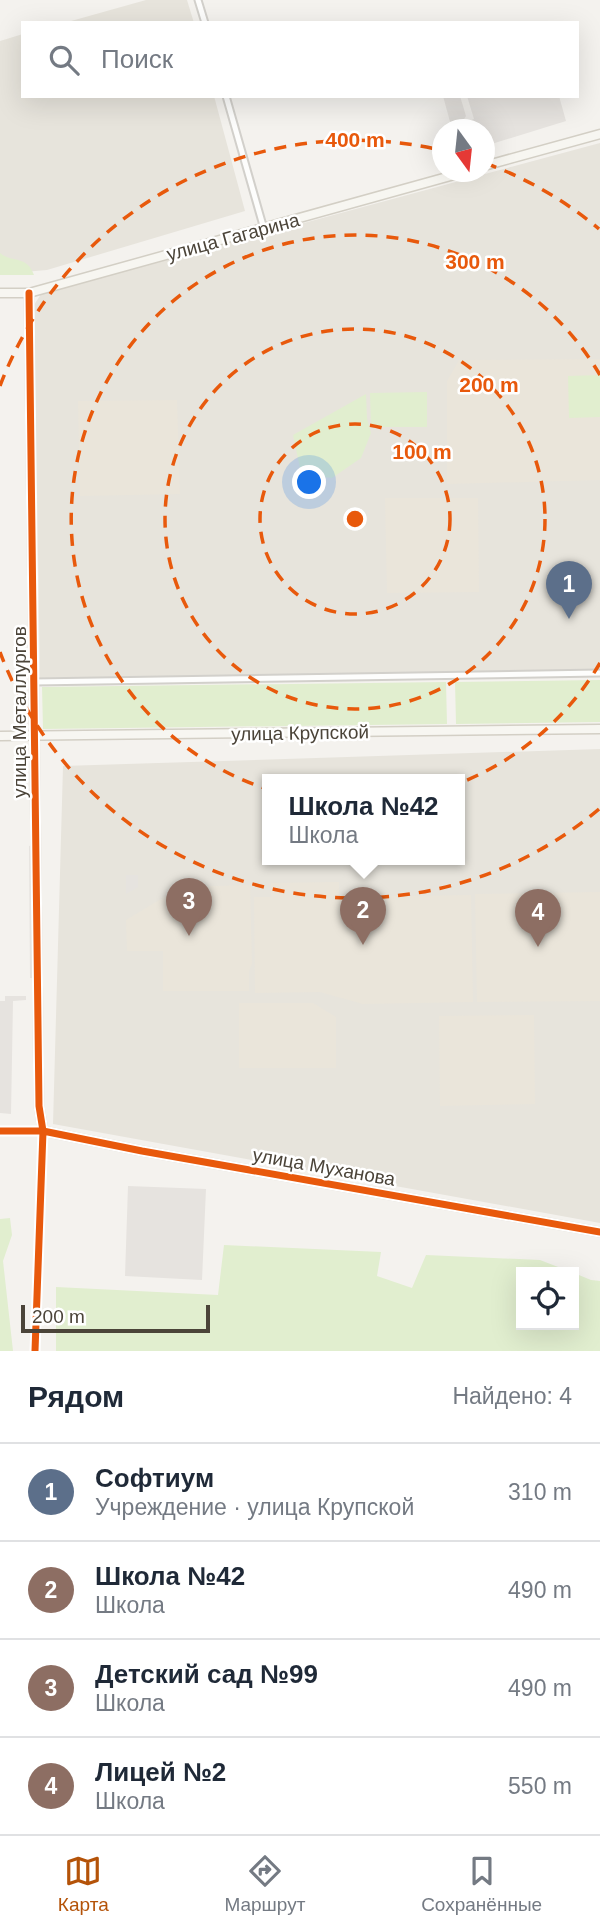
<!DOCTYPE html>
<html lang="ru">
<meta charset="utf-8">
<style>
:root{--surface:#fff;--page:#f6f6f7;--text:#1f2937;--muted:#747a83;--line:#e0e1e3;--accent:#b45309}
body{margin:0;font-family:Helvetica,sans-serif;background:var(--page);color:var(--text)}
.controls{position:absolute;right:21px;bottom:21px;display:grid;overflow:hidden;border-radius:0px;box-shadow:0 7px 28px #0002}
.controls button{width:63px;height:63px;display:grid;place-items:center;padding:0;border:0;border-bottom:2px solid var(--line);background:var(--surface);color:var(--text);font:35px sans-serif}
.compass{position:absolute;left:432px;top:119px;width:63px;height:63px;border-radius:50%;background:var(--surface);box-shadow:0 7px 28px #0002;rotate:165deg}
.scale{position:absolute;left:21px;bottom:18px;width:189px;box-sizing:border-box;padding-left:7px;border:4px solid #4b4439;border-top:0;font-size:19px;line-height:24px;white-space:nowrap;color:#4b4439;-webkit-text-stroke:5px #fff;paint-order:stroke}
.you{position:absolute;left:310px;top:483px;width:24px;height:24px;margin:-18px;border:5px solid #fff;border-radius:50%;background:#1a73e8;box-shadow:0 0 0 10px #1a73e833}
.badge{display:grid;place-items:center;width:46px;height:46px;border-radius:50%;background:var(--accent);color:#fff;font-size:23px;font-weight:700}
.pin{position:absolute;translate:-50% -58px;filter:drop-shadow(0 2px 4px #0008)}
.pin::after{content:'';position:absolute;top:37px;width:24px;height:21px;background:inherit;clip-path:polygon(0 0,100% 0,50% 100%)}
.popup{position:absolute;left:262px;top:774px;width:203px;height:91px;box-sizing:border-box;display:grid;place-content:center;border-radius:0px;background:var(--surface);filter:drop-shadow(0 2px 5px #0005);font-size:23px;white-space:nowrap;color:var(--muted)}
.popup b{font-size:26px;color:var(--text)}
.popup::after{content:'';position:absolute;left:50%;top:100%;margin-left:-14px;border:14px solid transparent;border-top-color:var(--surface)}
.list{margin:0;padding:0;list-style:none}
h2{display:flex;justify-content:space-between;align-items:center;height:91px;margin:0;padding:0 28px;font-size:30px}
h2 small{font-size:23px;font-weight:400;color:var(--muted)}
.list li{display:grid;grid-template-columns:46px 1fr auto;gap:21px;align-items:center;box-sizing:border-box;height:98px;padding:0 28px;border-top:2px solid var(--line)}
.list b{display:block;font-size:26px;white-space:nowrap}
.list p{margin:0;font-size:23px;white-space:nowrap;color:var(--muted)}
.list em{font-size:23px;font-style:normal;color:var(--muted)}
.icon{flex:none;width:38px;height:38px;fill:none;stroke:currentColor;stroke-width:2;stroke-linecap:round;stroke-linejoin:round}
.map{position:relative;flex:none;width:600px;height:1351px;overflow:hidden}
.search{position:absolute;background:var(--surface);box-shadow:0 7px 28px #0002;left:21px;right:21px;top:21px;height:77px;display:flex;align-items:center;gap:18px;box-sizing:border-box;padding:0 24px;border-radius:0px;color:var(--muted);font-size:26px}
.sheet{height:483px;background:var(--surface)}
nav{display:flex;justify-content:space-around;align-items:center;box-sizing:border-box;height:98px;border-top:2px solid var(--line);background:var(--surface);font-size:19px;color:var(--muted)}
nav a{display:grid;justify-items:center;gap:4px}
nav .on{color:var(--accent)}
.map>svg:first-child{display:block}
.residential{fill:#e7e4dc;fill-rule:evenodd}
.education{fill:#eae5da}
.green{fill:#e1eecf}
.parking{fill:#e6e3df}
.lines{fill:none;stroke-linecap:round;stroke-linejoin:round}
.street-casing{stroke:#d2d0cb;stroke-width:9}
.secondary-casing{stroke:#d3cfc5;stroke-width:11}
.street{stroke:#fdfdfc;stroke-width:5}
.secondary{stroke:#f7f6f1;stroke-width:8}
.cycleway-casing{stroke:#fff;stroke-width:11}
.cycleway{stroke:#e8590c;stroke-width:7}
.ring{fill:none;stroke:#e8590c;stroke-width:3.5;stroke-dasharray:12 9}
.labels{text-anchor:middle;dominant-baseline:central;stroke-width:5;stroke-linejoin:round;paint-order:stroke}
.street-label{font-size:19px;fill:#4b4439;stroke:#fff}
.centre{fill:#e8590c;stroke:#fff;stroke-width:3.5}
.ring-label{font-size:21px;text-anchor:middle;font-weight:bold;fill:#e8590c;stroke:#fff;stroke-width:5;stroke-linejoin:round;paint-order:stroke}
</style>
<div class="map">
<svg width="600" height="1351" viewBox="0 0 600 1351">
<rect width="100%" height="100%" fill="#f4f2ee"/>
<path class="residential" d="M 146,0 L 187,0 L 194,23 L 64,23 Z
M 23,34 L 23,96 L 214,96 L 245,211 L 47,270 L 0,274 L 0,41 Z
M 600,143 L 600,670 L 40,678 L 34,305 L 41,294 Z
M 600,749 L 600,1223 L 53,1124 L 63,766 ZM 267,779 L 459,779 L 459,859 L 267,859 Z"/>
<path class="education" d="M 600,359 L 600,480 L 447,484 L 447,381 L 459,360 Z
M 177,400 L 180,494 L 80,496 L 78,401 Z
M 385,498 L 478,498 L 479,592 L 387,593 Z
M 339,882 L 339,897 L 471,895 L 473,1002 L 363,1004 L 320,992 L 255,993 L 254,897 L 271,897 L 271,883 Z
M 250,885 L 252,964 L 249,971 L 249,991 L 163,991 L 163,951 L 127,951 L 126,920 L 181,887 Z
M 600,892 L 600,1001 L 477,1002 L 475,894 Z
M 239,1003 L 313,1003 L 336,1017 L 336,1068 L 239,1068 Z
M 534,1015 L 535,1104 L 440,1106 L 439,1016 Z"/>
<path class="green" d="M 0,253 C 12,263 27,255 34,275 L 0,275 Z
M 600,375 L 600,417 L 569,418 L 568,376 Z
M 427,392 L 427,427 L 371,427 L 370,393 Z
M 366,394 L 367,418 L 371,433 L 361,458 L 332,478 L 316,476 L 300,468 L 293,435 Z
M 600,680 L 600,722 L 456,724 L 455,682 Z
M 446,682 L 447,724 L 43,729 L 42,687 Z
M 10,1218 L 12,1235 L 3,1261 L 13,1351 L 0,1351 L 0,1219 Z
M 224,1245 L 381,1252 L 377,1276 L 412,1288 L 426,1255 L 540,1260 L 571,1272 L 521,1272 L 521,1325 L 574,1325 L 574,1273 L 591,1280 L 600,1281 L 600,1351 L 56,1351 L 56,1287 L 218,1295 Z"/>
<path class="parking" d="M 443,96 L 460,96 L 466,116 L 461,124 L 474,119 L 467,96 L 559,96 L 566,121 L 485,146 L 484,130 L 452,129 Z
M 33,845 L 35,978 L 30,978 L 29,846 Z
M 126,875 L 138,875 L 138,887 L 126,894 Z
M 5,996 L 26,996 L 26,1000 L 13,1001 L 11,1114 L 0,1113 L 0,1001 L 5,1001 Z
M 128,1186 L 206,1189 L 202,1280 L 125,1276 Z"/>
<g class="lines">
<g class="street-casing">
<path id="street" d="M 198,0 L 205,23
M 226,96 L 264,229
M 34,682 L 600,673
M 0,1131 L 43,1131 L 35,1351"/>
</g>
<g class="secondary-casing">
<path id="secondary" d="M 484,166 L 600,134
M 0,293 L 29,293 L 465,172
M 29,293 L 39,1106 L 43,1131 L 142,1151 L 600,1232
M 0,736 L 600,729"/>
</g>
<use href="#street" class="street"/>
<use href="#secondary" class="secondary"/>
<g class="cycleway-casing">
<path id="cycleway" d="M 29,293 L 39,1106 L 43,1131 L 35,1351
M 0,1131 L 43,1131 L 142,1151 L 600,1232"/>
</g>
<use href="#cycleway" class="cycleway"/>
</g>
<g class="ring">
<circle cx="355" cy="519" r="95"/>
<circle cx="355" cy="519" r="190"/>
<path d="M600 663A284 284 0 1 1 600 375"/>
<path d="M599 809A379 379 0 0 1 0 652M0 386A379 379 0 0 1 440 150M485 163A379 379 0 0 1 599 229"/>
</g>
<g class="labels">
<g class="street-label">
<text transform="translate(233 237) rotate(-15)">улица Гагарина</text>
<text transform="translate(19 712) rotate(-90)">улица Металлургов</text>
<text transform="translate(300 733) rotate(-1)">улица Крупской</text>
<text transform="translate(324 1167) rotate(10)">улица Муханова</text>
</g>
</g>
<circle cx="355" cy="519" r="10" class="centre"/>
<g class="ring-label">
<text x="355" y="147">400 m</text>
<text x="475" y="269">300 m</text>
<text x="489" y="392">200 m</text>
<text x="422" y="459">100 m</text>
</g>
</svg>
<div class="controls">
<button><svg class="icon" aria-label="locate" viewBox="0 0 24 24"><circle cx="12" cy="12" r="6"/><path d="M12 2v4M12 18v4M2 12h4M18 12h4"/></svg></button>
</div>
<svg class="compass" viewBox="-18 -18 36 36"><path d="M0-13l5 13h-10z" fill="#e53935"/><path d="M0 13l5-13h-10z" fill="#747a83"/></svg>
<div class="scale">200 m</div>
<div class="you"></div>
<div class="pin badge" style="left:569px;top:619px;background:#5c6f8a">1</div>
<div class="pin badge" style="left:363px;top:945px;background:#8d6e63">2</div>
<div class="popup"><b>Школа №42</b>Школа</div>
<div class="pin badge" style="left:189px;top:936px;background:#8d6e63">3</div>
<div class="pin badge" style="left:538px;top:947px;background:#8d6e63">4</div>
<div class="search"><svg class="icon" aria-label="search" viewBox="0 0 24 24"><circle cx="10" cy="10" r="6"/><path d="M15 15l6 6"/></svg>Поиск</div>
</div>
<section class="sheet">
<h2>Рядом<small>Найдено: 4</small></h2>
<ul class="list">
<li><span class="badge" style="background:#5c6f8a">1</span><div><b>Софтиум</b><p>Учреждение · улица Крупской</p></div><em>310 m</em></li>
<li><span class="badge" style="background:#8d6e63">2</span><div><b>Школа №42</b><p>Школа</p></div><em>490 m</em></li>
<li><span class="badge" style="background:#8d6e63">3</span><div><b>Детский сад №99</b><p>Школа</p></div><em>490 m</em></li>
<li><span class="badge" style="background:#8d6e63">4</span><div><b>Лицей №2</b><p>Школа</p></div><em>550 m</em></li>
</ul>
</section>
<nav>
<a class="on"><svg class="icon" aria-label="map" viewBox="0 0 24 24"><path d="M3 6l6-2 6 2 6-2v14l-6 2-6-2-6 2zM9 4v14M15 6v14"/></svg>Карта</a>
<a><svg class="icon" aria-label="directions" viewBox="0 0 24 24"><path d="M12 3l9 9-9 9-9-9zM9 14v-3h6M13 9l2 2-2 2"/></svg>Маршрут</a>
<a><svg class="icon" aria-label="saved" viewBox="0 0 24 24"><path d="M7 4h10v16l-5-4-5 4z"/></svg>Сохранённые</a>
</nav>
